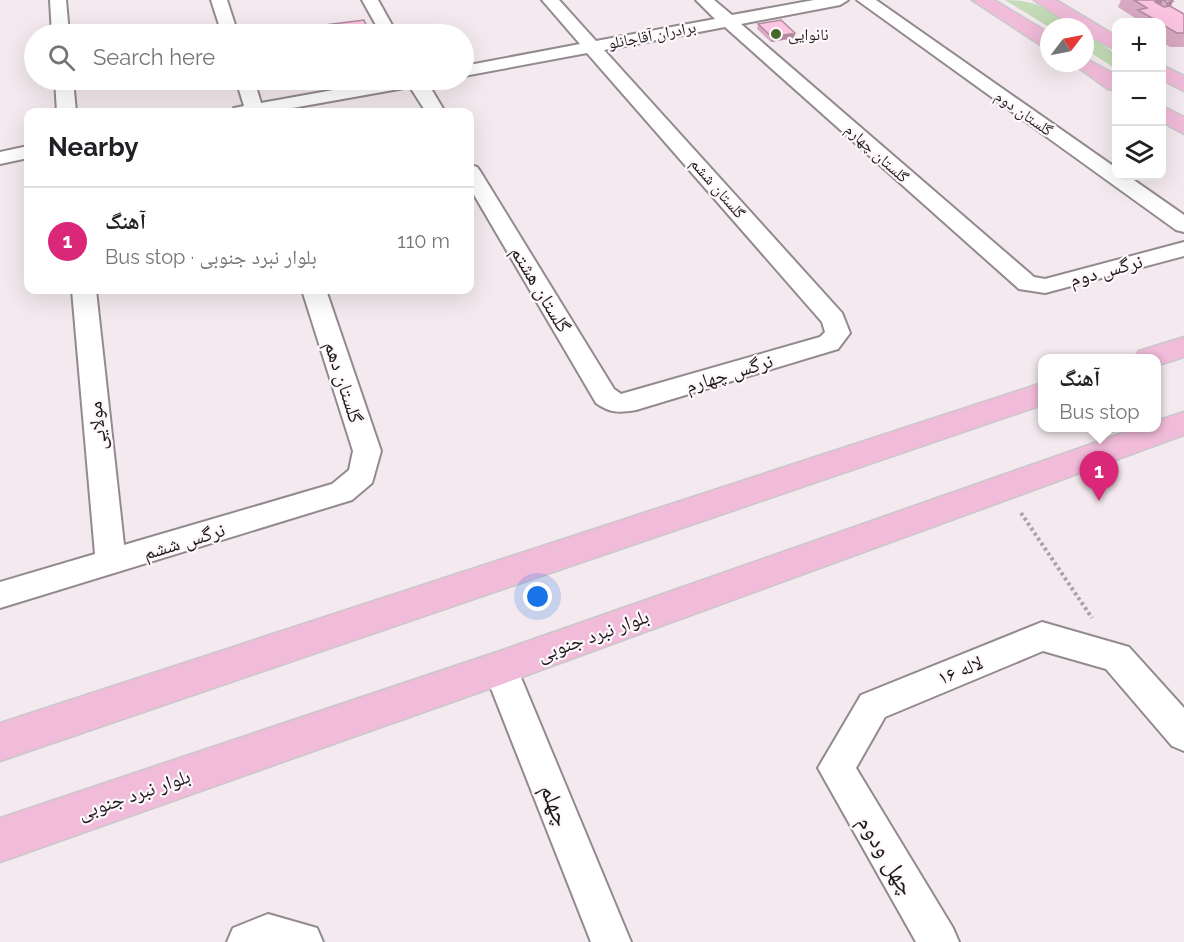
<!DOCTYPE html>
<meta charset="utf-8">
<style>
:root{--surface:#fff;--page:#f2f2f2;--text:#202124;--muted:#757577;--line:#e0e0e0;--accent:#db2777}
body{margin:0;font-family:Raleway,"Noto Naskh Arabic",sans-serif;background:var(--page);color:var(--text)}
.controls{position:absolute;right:18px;top:18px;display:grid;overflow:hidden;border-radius:12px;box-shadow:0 6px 24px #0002}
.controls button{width:54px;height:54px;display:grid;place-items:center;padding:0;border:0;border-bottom:2px solid var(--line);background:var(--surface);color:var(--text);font:30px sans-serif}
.compass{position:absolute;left:1040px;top:18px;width:54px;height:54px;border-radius:50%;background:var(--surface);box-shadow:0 6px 24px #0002;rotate:58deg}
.you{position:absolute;left:538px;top:597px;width:21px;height:21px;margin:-15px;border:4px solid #fff;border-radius:50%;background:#1a73e8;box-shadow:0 0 0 9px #1a73e833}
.badge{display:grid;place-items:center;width:39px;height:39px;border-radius:50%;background:var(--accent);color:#fff;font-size:20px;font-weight:700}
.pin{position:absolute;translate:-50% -50px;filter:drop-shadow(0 2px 3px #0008)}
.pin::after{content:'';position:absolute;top:32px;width:21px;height:18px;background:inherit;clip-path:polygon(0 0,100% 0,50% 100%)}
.popup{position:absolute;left:1038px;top:354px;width:123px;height:78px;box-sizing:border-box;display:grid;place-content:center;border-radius:12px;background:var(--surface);filter:drop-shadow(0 2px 4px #0005);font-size:20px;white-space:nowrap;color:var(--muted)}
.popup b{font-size:22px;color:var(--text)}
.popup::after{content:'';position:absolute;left:50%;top:100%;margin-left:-12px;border:12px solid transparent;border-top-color:var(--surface)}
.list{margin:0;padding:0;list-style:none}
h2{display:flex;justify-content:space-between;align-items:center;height:78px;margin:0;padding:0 24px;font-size:26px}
h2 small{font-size:20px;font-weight:400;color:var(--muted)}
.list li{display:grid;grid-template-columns:39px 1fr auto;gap:18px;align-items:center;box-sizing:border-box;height:108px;padding:0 24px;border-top:2px solid var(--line)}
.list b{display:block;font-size:22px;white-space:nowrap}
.list p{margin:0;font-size:20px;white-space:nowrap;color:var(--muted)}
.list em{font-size:20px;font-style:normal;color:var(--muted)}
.icon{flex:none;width:33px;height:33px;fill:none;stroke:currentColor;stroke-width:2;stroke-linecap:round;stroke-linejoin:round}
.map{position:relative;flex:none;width:1184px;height:942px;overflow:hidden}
.search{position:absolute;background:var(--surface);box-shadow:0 6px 24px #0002;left:24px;top:24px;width:450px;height:66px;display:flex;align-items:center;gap:15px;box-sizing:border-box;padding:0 21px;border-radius:33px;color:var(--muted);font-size:22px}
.panel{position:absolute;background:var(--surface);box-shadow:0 6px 24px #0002;left:24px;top:108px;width:450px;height:186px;border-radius:12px}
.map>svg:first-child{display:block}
.green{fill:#c3dbb6}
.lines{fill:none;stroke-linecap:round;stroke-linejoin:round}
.minor-casing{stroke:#938a8f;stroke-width:4}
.primary-casing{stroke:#c9c8c9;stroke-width:3}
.path{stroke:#aaa2a6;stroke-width:4;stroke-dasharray:3 3;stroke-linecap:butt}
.minor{fill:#fff;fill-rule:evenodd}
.primary{fill:#f1bbda;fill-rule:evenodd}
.wall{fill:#d8a9c2}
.shaded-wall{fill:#b08a9e}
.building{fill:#fbc5e2;stroke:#b08a9e;stroke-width:1.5}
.poi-dot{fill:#436a26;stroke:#fef7fb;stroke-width:2}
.labels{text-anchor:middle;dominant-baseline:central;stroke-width:4.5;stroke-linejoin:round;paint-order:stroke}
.far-poi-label{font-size:16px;fill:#1e1b1c;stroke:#fef7fb;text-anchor:start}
.far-street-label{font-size:16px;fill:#1e1b1c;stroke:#fef7fb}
.street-label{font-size:20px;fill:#1e1b1c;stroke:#fef7fb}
.near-street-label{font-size:24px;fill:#1e1b1c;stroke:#fef7fb}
</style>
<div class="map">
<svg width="1184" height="942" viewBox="0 0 1184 942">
<rect width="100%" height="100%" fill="#f3e9ee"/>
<path class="green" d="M 1005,0 C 1037,0 1050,10 1076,27 L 1049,27 Z
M 1085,33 L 1116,54 L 1116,69 L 1085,49 Z"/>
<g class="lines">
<g class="minor-casing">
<path id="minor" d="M 50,0 L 66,0 L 69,34 L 52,34 Z
M 211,0 L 227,0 L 238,34 L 222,34 Z
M 362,0 L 378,0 L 397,34 L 381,34 Z
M 542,0 L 559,0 L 596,41 L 715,19 L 696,0 L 714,0 L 732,15 L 814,0 L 848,0 L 840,5 L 741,24 L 1034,277 L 1045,279 L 1184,242 L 1184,256 L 1045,293 L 1019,289 L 725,27 L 604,50 L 842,313 L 850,333 L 838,349 L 636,410 C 619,413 610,413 596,403 L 470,188 L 470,165 L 477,167 L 480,171 L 614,389 L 621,394 L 820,337 L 825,332 L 822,322 L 587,53 L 464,76 L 464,66 L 580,44 Z
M 857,0 L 876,0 L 1116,168 L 1116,176 L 1128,176 L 1184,215 L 1184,232 L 1176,230 Z
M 55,80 L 73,80 L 76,112 L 57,112 Z
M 236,80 L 254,80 L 261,103 L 389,80 L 426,80 L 445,112 L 426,112 L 410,87 L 270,112 L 232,112 L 234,108 L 244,106 Z
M 28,146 L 28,158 L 0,164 L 0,152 Z
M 72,290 L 96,290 L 124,545 L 332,484 L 349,470 L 353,451 L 302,290 L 326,290 L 381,451 L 372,483 L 352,500 L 0,608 L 0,582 L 95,554 Z
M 1042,622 L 1129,647 L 1184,708 L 1184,751 L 1172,746 L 1106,669 L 1043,651 L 885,717 L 856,768 L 953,928 L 959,942 L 916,942 L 818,768 L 861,695 Z
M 500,653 L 512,657 L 517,668 L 631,942 L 591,942 L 483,668 L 488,657 Z
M 268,914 L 317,928 L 323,942 L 227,942 L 233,928 Z"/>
</g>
<g class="primary-casing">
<path id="primary" d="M 972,0 L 994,0 L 1049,33 L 1049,48 L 1042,46 Z
M 1034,0 L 1056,0 L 1116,36 L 1116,50 L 1085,34 L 1085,27 L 1074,27 Z
M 1085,58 L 1116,75 L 1116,90 L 1108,89 L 1072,63 L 1085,63 Z
M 1162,65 L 1184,76 L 1184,91 L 1162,80 Z
M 1162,106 L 1184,117 L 1184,134 L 1162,122 Z
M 1184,337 L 1184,357 L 1156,366 L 1156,358 L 1134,358 L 1139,351 Z
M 1042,383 L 1042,405 L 0,761 L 0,723 Z
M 1184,412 L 1184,435 L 500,685 L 0,862 L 0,818 L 500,651 L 1137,428 L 1156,428 L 1156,421 Z"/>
</g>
<path class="path" d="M 1021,513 L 1092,618"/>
<use href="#minor" class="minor"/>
<use href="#primary" class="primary"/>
</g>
<path class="wall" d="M 1121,0 L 1171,0 L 1173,1 L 1171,6 L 1184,14 L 1184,47 L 1170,47 L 1161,42 L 1161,22 L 1133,22 L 1135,18 L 1118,7 Z
M 758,24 L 795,33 L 794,38 L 771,42 L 757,29 Z"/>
<path class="shaded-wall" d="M 1161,0 L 1163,0 L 1157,13 L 1155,2 Z
M 1173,1 L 1167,15 L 1161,16 L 1167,3 Z
M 795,33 L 794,38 L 771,42 L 772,37 Z"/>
<path class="building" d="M 1134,0 L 1161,0 L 1155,2 L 1164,7 L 1170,6 L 1184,14 L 1184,33 L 1177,33 L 1161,24 L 1161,22 L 1159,22 L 1138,10 L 1147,8 Z
M 1164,0 L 1171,0 L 1173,1 L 1167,3 Z
M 364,20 L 370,34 L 328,34 L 325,25 Z
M 781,20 L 795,33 L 772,37 L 758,24 Z"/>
<circle class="poi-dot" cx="776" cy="34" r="6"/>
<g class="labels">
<g class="far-poi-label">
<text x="788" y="34">نانوایی</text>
</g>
<g class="far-street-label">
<text transform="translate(652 35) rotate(-11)">برادران آقاجانلو</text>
<text transform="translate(1024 113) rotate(35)">گلستان دوم</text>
<text transform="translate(877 153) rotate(42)">گلستان چهارم</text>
<text transform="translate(718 188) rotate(49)">گلستان ششم</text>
</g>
<g class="street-label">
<text transform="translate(1106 270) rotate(-15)">نرگس دوم</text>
<text transform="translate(541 289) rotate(59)">گلستان هشتم</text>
<text transform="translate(729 373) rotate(-17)">نرگس چهارم</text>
<text transform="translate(344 382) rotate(72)">گلستان دهم</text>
<text transform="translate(97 426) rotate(-96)">مولایی</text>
<text transform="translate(184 541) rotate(-17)">نرگس ششم</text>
<text transform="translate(593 635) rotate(-20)">بلوار نبرد جنوبی</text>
<text transform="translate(960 670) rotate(-22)">لاله ۱۶</text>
<text transform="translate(134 794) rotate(-19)">بلوار نبرد جنوبی</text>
</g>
<g class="near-street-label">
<text transform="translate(556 805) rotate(68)">چهلم</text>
<text transform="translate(887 855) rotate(59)">چهل ودوم</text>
</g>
</g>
</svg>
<div class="controls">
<button>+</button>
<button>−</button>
<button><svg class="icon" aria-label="layers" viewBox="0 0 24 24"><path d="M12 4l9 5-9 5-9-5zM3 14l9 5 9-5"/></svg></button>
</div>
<svg class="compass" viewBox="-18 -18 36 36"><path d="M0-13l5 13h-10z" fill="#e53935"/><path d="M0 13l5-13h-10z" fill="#757577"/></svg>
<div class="you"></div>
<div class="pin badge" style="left:1099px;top:501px">1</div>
<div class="popup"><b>آهنگ</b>Bus stop</div>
<div class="search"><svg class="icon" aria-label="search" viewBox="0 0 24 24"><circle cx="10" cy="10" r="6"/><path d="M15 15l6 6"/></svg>Search here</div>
<section class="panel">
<h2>Nearby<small></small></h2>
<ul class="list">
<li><span class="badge">1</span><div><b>آهنگ</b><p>Bus stop · بلوار نبرد جنوبی</p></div><em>110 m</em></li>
</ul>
</section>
</div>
